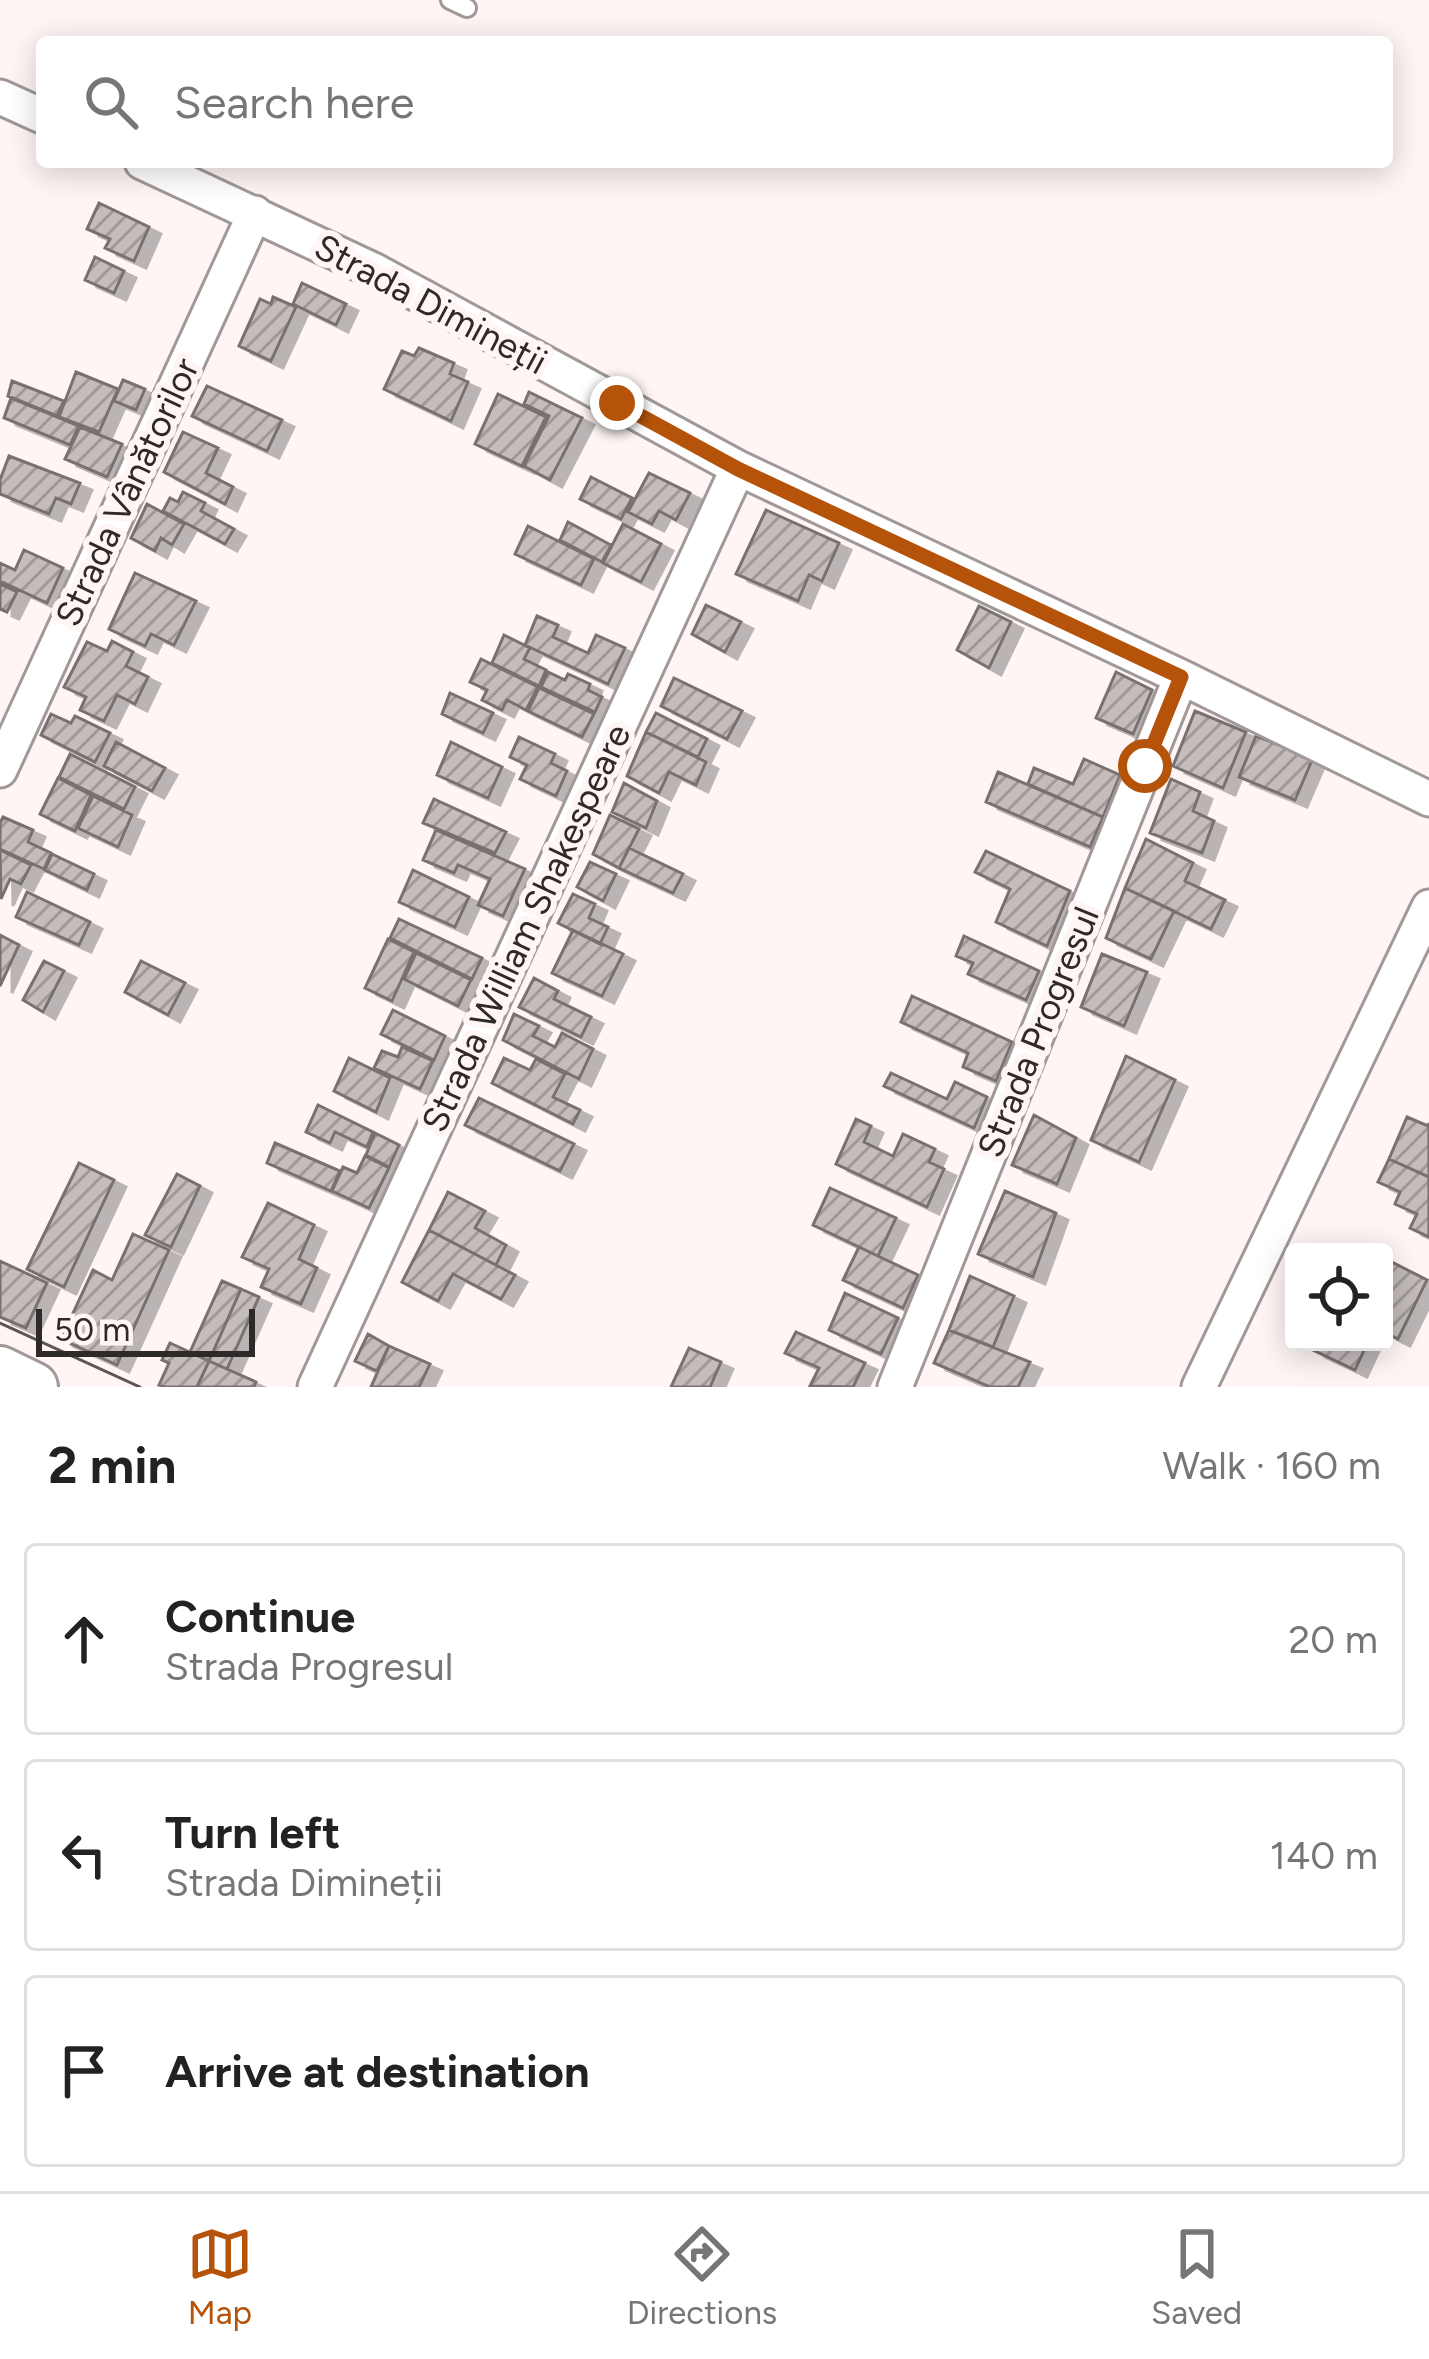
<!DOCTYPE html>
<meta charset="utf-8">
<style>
:root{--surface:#fff;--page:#f2f2f2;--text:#222;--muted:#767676;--line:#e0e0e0;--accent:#b45309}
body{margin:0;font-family:Figtree,sans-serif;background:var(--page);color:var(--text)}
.controls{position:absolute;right:36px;bottom:36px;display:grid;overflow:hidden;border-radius:12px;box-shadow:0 6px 30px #0003}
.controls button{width:108px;height:108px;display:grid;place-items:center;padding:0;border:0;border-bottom:3px solid var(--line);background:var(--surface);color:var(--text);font:60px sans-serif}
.scale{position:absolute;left:36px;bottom:30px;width:219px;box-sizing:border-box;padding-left:12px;border:6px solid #2e2a2a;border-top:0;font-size:33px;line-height:42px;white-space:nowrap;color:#2e2a2a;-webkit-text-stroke:9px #fff5f5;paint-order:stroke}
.stop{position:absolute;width:36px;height:36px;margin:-27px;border:9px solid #b45309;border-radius:50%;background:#fff}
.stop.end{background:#b45309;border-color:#fff;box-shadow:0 3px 12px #0008}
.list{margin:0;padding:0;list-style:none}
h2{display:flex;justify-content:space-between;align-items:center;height:156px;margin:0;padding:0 48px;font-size:51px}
h2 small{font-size:39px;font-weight:400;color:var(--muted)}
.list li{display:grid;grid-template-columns:78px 1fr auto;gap:36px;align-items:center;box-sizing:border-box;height:192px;margin:0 24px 24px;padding:0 24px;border:3px solid var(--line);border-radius:12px}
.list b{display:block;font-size:45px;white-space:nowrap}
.list p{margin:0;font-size:39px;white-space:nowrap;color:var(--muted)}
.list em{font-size:39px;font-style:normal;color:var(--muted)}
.icon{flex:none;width:66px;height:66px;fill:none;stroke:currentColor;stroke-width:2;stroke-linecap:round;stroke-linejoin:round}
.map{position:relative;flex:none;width:1429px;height:1387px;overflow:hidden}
.search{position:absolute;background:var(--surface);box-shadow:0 6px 30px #0003;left:36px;right:36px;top:36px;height:132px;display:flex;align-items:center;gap:30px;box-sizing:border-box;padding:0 42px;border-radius:12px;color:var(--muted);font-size:45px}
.sheet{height:804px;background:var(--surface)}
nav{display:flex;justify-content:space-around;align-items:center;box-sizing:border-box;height:168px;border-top:3px solid var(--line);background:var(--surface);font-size:33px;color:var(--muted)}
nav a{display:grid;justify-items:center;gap:6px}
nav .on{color:var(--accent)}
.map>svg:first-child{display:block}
.building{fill:url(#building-hatch);stroke:#797070;stroke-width:3;filter:url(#shadow)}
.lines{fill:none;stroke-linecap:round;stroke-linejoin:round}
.lane-casing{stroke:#a19998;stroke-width:22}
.street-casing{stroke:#a19998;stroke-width:39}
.secondary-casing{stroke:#a19998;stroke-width:54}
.lane{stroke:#fff;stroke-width:16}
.street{stroke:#fff;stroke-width:33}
.secondary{stroke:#fff;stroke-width:48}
.tram{stroke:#5b5656;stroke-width:3}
.route{stroke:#b45309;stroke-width:15}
.labels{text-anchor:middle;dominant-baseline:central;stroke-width:12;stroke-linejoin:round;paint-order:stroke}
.street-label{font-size:36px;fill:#2e2a2a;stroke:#fff5f5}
</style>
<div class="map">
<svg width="1429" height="1387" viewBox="0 0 1429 1387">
<defs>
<pattern id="building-hatch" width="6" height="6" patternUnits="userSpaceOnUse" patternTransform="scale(3)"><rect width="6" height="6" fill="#c5bcbc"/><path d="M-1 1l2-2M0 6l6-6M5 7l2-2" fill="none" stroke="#a09999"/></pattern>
<filter id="shadow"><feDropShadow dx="12" dy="7" stdDeviation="0" flood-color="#0004"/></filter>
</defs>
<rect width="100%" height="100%" fill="#fff5f5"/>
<path class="building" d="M 99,203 L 149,227 L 134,261 L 105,248 L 110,239 L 87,229 Z
M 95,257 L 124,271 L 114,293 L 85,280 Z
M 302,283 L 346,304 L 336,325 L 293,304 Z
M 273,297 L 296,307 L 271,361 L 239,346 L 260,299 L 271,304 Z
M 419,348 L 454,363 L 450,374 L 468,382 L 451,421 L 384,389 L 402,351 L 414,356 Z
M 76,372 L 118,389 L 99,432 L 59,417 Z
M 123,380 L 145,389 L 136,410 L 114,401 Z
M 12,381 L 64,401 L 57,416 L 8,396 Z
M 207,386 L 282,420 L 267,451 L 192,416 Z
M 529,392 L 582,418 L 550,480 L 524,466 L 549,416 L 524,404 Z
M 498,394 L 546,417 L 522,466 L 475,444 Z
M 11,398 L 79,426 L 70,445 L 4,418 Z
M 80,427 L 122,444 L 107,477 L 65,459 Z
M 183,432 L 218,448 L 206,473 L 233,487 L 225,504 L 164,472 Z
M 9,456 L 80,483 L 71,504 L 56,498 L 49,514 L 0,494 L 0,480 Z
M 649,473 L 690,493 L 676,520 L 659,511 L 652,524 L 628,512 Z
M 591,477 L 632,498 L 621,519 L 580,499 Z
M 183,492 L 205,503 L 201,511 L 234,529 L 225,544 L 163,511 L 170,498 L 178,502 Z
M 147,504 L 184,524 L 172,545 L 161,538 L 155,551 L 131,538 Z
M 766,510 L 839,543 L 822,581 L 809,575 L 798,601 L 736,574 Z
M 568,522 L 611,545 L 602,562 L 560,540 Z
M 623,524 L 661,544 L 641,582 L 603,563 Z
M 528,526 L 594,559 L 581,585 L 515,554 Z
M 24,550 L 63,568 L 47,603 L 0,581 L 0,563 L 15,570 Z
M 135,573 L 196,601 L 174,645 L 151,634 L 145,646 L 109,629 Z
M 0,584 L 17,592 L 7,612 L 0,609 Z
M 706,605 L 741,622 L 725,652 L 692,634 Z
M 979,606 L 1011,622 L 989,668 L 957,650 Z
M 537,616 L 558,625 L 553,637 L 588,653 L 596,635 L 625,648 L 608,684 L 525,645 Z
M 504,635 L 530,648 L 524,659 L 546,670 L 539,686 L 492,663 Z
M 112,641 L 133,652 L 126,666 L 148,677 L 135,704 L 117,695 L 104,721 L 80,710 L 86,697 L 64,687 L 87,642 L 107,651 Z
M 481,659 L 538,687 L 526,710 L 507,700 L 502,710 L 482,700 L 487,690 L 470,682 Z
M 548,672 L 565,680 L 568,674 L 590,684 L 588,690 L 602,697 L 595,712 L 541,687 Z
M 1116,672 L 1152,690 L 1133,734 L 1096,718 Z
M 674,678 L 742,711 L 727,739 L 661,706 Z
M 539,688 L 594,714 L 582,737 L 528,711 Z
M 450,693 L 493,713 L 483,733 L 442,714 Z
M 1195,711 L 1246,732 L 1223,788 L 1173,766 Z
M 656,713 L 707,739 L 698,757 L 646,732 Z
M 51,714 L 71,723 L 75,716 L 110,733 L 95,762 L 41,735 Z
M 646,732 L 706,762 L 696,785 L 669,772 L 659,793 L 627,776 Z
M 1256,736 L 1313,758 L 1295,800 L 1239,777 Z
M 519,737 L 555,754 L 551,763 L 567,771 L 556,796 L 520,779 L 527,765 L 510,757 Z
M 116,742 L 165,768 L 152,791 L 104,766 Z
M 451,742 L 502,767 L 488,798 L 437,775 Z
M 70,754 L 135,787 L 124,809 L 59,777 Z
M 1084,759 L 1120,775 L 1103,817 L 1028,784 L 1034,768 L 1073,784 Z
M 998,772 L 1103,817 L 1090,847 L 986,802 Z
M 58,778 L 91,795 L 75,831 L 40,814 Z
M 1171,779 L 1200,792 L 1193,811 L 1214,821 L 1202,853 L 1150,833 Z
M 624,783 L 657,801 L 646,828 L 612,812 Z
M 93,796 L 132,815 L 118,847 L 78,828 Z
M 434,799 L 506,832 L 495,853 L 423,823 Z
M 610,815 L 639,829 L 619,868 L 593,854 Z
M 3,817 L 33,830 L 28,842 L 51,853 L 44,869 L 0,849 L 0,823 Z
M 436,830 L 525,869 L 503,916 L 478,905 L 490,879 L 458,865 L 454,873 L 423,860 Z
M 1146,839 L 1193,863 L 1185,881 L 1225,900 L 1211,929 L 1125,888 Z
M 629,848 L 683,874 L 673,893 L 619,868 Z
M 0,850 L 31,865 L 21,884 L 10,879 L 1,899 Z
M 986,851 L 1070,891 L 1047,946 L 996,922 L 1010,889 L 975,872 Z
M 52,854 L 94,874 L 87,890 L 45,870 Z
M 590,862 L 616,874 L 603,901 L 577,887 Z
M 413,870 L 469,897 L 455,927 L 399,902 Z
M 1125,888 L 1174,911 L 1151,959 L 1106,938 Z
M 27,892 L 90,922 L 79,945 L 16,917 Z
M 573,894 L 595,904 L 589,918 L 608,927 L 600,944 L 558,923 Z
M 399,919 L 482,958 L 472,979 L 390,938 Z
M 573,930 L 623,954 L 602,996 L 552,973 Z
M 0,935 L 19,945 L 0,986 Z
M 964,936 L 1039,971 L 1026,1000 L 968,974 L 973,963 L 956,956 Z
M 388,939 L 414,952 L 392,1001 L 365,988 Z
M 416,953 L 471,980 L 458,1006 L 404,979 Z
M 1102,954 L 1147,972 L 1124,1026 L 1081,1007 Z
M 44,961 L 64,971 L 43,1012 L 23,1000 Z
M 141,961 L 185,983 L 168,1015 L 125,992 Z
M 534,978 L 558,991 L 554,999 L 591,1017 L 581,1037 L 519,1007 Z
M 912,996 L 1012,1042 L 996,1081 L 963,1067 L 968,1053 L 901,1022 Z
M 393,1010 L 445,1036 L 434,1060 L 381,1034 Z
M 514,1014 L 539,1026 L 533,1036 L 555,1047 L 562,1033 L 593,1049 L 579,1079 L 503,1040 Z
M 402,1047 L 433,1061 L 420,1089 L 374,1068 L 382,1051 L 398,1057 Z
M 1126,1056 L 1175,1080 L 1139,1162 L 1091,1140 Z
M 349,1058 L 390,1078 L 376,1112 L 334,1091 Z
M 504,1058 L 530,1070 L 536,1059 L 565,1074 L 553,1097 L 580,1110 L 573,1124 L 492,1083 Z
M 891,1073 L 947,1099 L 955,1082 L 987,1097 L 974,1128 L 884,1086 Z
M 479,1098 L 574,1144 L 560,1171 L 465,1125 Z
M 318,1105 L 373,1132 L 367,1147 L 335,1132 L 330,1143 L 306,1132 Z
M 1034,1115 L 1076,1138 L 1057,1184 L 1012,1165 Z
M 1407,1117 L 1428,1126 L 1429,1123 L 1429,1177 L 1389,1159 Z
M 856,1119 L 871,1126 L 864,1142 L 893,1156 L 903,1134 L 935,1149 L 929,1162 L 944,1169 L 927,1207 L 836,1164 Z
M 375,1133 L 399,1145 L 389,1167 L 366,1155 Z
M 275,1143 L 340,1171 L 331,1191 L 267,1163 Z
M 365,1156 L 389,1168 L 369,1208 L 332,1191 L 343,1167 L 357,1173 Z
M 1389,1159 L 1429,1177 L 1429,1237 L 1410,1228 L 1417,1214 L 1395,1204 L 1400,1192 L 1378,1182 Z
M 79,1163 L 114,1180 L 64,1287 L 27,1269 Z
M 177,1174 L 200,1186 L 171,1247 L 145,1235 Z
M 830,1188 L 896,1218 L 878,1256 L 813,1225 Z
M 1005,1191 L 1056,1213 L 1033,1277 L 978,1254 Z
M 448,1192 L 485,1211 L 475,1228 L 506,1245 L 496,1265 L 429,1230 Z
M 268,1203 L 314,1225 L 299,1259 L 317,1268 L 301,1304 L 261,1287 L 269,1269 L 242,1257 Z
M 429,1230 L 515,1275 L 501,1299 L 453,1274 L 438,1301 L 402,1282 Z
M 133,1234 L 169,1250 L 117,1365 L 61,1339 L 93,1270 L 112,1280 Z
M 859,1247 L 918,1275 L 903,1308 L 843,1280 Z
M 1384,1258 L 1427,1280 L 1398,1339 L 1384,1332 Z
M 0,1261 L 47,1283 L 26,1328 L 0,1317 Z
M 970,1276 L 1014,1296 L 993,1347 L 949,1330 Z
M 222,1281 L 241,1289 L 209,1361 L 190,1352 Z
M 241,1289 L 259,1297 L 227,1369 L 209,1361 Z
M 845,1293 L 898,1318 L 881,1354 L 829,1330 Z
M 949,1330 L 1030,1362 L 1018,1387 L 990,1387 L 934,1363 Z
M 796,1332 L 865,1363 L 853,1387 L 810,1386 L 819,1368 L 785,1353 Z
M 368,1334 L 389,1346 L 377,1371 L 355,1361 Z
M 1317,1342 L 1368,1342 L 1355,1370 L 1313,1350 Z
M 170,1343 L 209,1361 L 197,1387 L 165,1387 L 159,1385 L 169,1363 L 162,1360 Z
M 389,1346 L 430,1364 L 419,1387 L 371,1387 Z
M 689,1348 L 721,1362 L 710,1387 L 671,1387 Z
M 209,1361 L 256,1382 L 254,1387 L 197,1387 Z"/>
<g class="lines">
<g class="lane-casing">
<path id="lane" d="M 450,0 L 467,8"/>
</g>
<g class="street-casing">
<path id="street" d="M 0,97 L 42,116
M 142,162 L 375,271 L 738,468 L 1181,677 L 1429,799
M 0,770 L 255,213
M 315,1387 L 738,468
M 895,1387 L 1181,677
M 1199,1387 L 1429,907"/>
</g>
<g class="secondary-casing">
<path id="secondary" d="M 0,1371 L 33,1387"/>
</g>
<use href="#lane" class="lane"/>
<use href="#street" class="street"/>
<use href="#secondary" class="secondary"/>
<path class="tram" d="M 0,1323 L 140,1387"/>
</g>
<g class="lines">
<path class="route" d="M 617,403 L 738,469 L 1181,677 L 1145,766"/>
</g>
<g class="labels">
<g class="street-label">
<text transform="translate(431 304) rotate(28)">Strada Dimineții</text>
<text transform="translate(127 492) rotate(-65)">Strada Vânătorilor</text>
<text transform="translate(526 928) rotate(-65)">Strada William Shakespeare</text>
<text transform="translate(1038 1032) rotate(-68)">Strada Progresul</text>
</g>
</g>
</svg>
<div class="controls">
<button><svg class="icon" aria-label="locate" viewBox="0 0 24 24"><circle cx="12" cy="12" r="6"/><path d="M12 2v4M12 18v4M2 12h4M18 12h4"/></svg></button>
</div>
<div class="scale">50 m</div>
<div class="stop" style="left:1145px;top:766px"></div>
<div class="stop end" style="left:617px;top:403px"></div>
<div class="search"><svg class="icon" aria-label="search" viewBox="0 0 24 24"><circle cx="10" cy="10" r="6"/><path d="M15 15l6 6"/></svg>Search here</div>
</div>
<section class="sheet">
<h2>2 min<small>Walk · 160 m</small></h2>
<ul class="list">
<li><svg class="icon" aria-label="ahead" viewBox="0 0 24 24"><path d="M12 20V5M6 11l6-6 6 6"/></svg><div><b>Continue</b><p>Strada Progresul</p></div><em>20 m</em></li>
<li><svg class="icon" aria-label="left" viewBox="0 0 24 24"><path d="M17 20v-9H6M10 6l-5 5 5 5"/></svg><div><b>Turn left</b><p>Strada Dimineții</p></div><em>140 m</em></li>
<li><svg class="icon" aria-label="arrive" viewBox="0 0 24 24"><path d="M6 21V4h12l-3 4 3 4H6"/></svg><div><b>Arrive at destination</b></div></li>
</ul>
</section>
<nav>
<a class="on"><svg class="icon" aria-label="map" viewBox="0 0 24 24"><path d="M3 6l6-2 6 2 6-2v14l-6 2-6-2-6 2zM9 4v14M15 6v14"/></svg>Map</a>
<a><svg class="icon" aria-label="directions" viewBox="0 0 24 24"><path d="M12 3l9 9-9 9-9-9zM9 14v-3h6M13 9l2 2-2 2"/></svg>Directions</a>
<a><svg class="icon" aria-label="saved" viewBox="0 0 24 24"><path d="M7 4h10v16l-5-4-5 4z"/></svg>Saved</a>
</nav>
